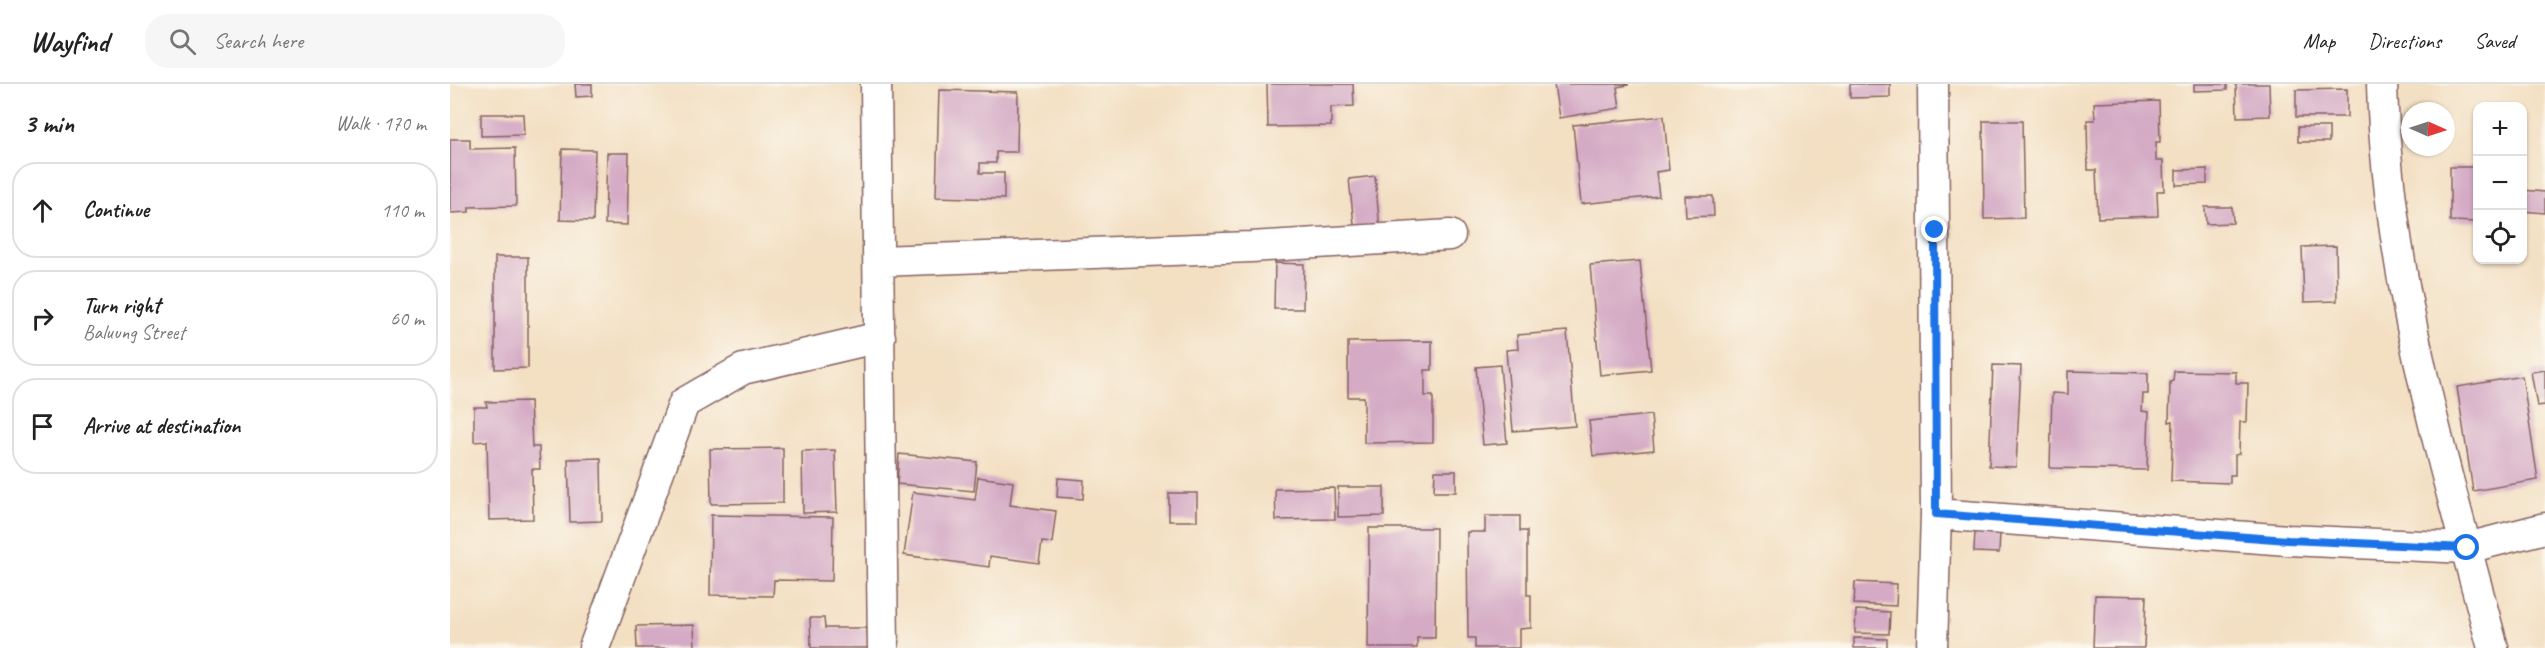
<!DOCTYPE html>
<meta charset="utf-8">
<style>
:root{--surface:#fff;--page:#f6f6f6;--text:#222;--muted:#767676;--line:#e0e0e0}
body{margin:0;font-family:Caveat,sans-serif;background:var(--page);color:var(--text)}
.controls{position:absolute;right:18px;top:18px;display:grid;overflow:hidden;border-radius:12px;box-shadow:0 2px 4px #0004}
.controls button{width:54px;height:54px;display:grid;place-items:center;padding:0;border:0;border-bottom:2px solid var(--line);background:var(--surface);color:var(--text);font:30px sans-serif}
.compass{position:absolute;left:1951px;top:18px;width:54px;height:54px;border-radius:50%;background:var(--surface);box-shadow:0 2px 4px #0004;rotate:93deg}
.stop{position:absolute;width:18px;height:18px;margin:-14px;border:4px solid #1a73e8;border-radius:50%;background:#fff}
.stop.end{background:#1a73e8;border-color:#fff;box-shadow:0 2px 6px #0008}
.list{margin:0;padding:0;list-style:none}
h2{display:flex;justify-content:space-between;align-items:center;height:78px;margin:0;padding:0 24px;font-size:26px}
h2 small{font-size:20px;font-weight:400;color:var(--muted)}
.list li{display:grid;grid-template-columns:39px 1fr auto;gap:18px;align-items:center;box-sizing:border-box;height:96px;margin:0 12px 12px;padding:0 12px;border:2px solid var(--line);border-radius:24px}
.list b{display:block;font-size:22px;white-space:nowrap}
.list p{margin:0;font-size:20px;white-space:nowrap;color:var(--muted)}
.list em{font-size:20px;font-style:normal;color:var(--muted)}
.icon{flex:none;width:33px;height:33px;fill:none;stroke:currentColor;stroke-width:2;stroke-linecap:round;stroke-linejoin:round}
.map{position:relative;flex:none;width:2095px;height:564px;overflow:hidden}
header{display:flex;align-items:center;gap:36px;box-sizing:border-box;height:84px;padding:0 30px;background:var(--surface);border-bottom:2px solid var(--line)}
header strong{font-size:28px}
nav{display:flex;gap:33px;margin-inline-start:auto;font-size:21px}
.search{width:420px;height:54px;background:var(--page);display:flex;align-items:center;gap:15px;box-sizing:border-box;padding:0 21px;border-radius:24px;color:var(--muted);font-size:22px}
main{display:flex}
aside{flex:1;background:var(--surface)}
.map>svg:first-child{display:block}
.building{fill:#d4aac5}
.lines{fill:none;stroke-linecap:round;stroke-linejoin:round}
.street-casing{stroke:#856260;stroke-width:33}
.street{stroke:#fff;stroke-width:30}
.route{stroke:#1a73e8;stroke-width:8}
</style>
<header>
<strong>Wayfind</strong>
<div class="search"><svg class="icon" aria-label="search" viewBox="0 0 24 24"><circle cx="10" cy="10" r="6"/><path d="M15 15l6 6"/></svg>Search here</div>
<nav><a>Map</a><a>Directions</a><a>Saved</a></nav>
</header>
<main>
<aside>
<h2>3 min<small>Walk · 170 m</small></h2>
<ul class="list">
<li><svg class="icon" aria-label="ahead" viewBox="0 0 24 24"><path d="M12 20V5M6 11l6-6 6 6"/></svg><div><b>Continue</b></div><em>110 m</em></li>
<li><svg class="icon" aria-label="right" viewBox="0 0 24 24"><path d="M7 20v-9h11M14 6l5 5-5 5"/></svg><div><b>Turn right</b><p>Baluung Street</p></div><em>60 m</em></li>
<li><svg class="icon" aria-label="arrive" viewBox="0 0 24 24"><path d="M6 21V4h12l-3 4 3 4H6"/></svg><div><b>Arrive at destination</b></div></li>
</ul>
</aside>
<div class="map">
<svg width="2095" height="564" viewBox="0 0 2095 564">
<rect width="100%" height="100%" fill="#fbf7ec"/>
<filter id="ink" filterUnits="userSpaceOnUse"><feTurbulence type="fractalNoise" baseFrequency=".0167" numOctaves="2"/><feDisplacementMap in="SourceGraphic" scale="12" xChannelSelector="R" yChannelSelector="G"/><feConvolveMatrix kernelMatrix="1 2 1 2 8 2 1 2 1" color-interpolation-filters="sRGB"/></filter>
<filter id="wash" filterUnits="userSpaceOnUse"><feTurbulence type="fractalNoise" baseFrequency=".008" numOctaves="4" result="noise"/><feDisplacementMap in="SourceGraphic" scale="24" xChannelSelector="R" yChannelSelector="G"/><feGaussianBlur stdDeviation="1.35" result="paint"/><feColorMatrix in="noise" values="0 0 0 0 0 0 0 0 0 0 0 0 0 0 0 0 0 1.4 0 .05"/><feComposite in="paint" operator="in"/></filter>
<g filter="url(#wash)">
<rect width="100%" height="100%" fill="#f3dfc2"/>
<g id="blocks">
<path class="building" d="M 125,0 L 142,0 L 142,12 L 126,13 Z
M 817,0 L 903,0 L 904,22 L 881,23 L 881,42 L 818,43 Z
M 1104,0 L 1178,0 L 1178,1 L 1167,3 L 1170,24 L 1109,34 Z
M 1400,0 L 1440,0 L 1440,13 L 1400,14 Z
M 1744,0 L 1777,0 L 1777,6 L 1744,7 Z
M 1786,0 L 1819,0 L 1820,32 L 1787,33 Z
M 1897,5 L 1897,33 L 1846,33 L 1846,6 Z
M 489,6 L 568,8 L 567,68 L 546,68 L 546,79 L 530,79 L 530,89 L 554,89 L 554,115 L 486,113 Z
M 1709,17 L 1710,58 L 1706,58 L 1706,77 L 1713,77 L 1714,107 L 1707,107 L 1708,132 L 1648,134 L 1646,86 L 1638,86 L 1637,36 L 1645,36 L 1644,19 Z
M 31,30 L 73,30 L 74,51 L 31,52 Z
M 1214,32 L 1219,86 L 1206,88 L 1209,112 L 1131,120 L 1123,41 Z
M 1533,37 L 1572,37 L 1574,134 L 1534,135 Z
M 1848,43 L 1879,43 L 1879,58 L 1848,58 Z
M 0,55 L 20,55 L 20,65 L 65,64 L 66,122 L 19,123 L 19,128 L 0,129 Z
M 112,65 L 145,66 L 143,137 L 110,136 Z
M 157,69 L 179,69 L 177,141 L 155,140 Z
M 2000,83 L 2028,83 L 2028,138 L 2000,137 Z
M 1757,85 L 1757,100 L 1726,101 L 1726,86 Z
M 925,92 L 930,146 L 905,149 L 899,95 Z
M 2072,106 L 2095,108 L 2095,129 L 2072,127 Z
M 1235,112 L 1263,112 L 1264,132 L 1236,133 Z
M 1755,123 L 1782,123 L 1783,139 L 1756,140 Z
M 1886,162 L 1887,217 L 1854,218 L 1852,163 Z
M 45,173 L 78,173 L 78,284 L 45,285 Z
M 1190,177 L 1201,286 L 1150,291 L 1140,181 Z
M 825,179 L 854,180 L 853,225 L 824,225 Z
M 1117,247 L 1125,342 L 1063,347 L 1056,266 L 1068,265 L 1067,251 Z
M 982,257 L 982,286 L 975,286 L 975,312 L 983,312 L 983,358 L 914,359 L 914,313 L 898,313 L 898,258 Z
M 1050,281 L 1057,359 L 1033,361 L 1026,283 Z
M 1543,281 L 1571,282 L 1566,383 L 1539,382 Z
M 2095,286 L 2095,321 L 2087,322 L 2081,288 Z
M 1618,287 L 1698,289 L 1698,310 L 1693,310 L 1692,327 L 1699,328 L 1697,386 L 1600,384 L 1602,309 L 1618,310 Z
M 1724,287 L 1786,288 L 1786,299 L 1798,299 L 1797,338 L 1790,338 L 1789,370 L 1785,371 L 1785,391 L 1780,391 L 1780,399 L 1721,397 L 1723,337 L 1719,338 L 1720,298 L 1723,297 Z
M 2072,292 L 2088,396 L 2023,407 L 2007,303 Z
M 80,317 L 82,363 L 89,363 L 90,385 L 82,385 L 83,435 L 39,436 L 37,357 L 24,358 L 24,323 L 37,323 L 36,318 Z
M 1201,331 L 1204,366 L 1143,372 L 1139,337 Z
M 333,364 L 333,419 L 261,420 L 260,365 Z
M 385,366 L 387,428 L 353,429 L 352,367 Z
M 449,370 L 527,378 L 524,407 L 447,400 Z
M 151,374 L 152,437 L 120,438 L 118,375 Z
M 985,387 L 1006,387 L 1006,408 L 984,408 Z
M 528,393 L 563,398 L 560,421 L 606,427 L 602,459 L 592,458 L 589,479 L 540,472 L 539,483 L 454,471 L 463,408 L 525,416 Z
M 608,394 L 634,396 L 633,415 L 607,413 Z
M 888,403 L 934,403 L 934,432 L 888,433 Z
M 884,404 L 885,435 L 826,436 L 825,405 Z
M 719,409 L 747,409 L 747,437 L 719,437 Z
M 261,431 L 383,433 L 382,497 L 324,496 L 323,512 L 260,511 Z
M 1035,432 L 1070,432 L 1070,447 L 1077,447 L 1077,511 L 1081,511 L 1081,544 L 1069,545 L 1069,564 L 1025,564 L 1025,554 L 1018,554 L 1017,448 L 1035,448 Z
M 919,444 L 986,444 L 985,554 L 967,554 L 967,564 L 918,564 Z
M 1525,447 L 1550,448 L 1549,469 L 1524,468 Z
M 1405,498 L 1447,500 L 1446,522 L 1404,520 Z
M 1645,511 L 1696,512 L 1694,564 L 1643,564 Z
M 1406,526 L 1440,528 L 1439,550 L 1405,549 Z
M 360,534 L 374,534 L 375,544 L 417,544 L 418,564 L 361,564 Z
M 244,541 L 245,564 L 187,564 L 186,542 Z
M 1404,554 L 1437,555 L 1437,564 L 1404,564 Z"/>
</g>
</g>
<g filter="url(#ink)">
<use href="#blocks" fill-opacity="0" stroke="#856260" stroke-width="1.5"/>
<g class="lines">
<g class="street-casing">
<path id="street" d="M 426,0 L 433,564
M 1932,0 C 1937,193 1994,379 2043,564
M 430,177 L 801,163 L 1000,151
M 1486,430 L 1838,456 L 2017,464 L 2095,444
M 144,564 L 234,319 L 293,285 L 430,253
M 1482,564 L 1486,430 L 1483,0"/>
</g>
<use href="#street" class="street"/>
</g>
</g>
<g class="lines" filter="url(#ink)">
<path class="route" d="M 1485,146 L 1486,430 L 1838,456 L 2017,464"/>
</g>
</svg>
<div class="controls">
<button>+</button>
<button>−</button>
<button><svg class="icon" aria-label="locate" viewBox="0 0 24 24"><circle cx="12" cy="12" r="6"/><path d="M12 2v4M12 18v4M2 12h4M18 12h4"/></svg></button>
</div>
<svg class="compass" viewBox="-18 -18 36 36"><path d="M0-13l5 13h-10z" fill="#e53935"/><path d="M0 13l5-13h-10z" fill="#767676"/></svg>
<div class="stop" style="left:2017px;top:464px"></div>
<div class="stop end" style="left:1485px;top:146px"></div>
</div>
</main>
